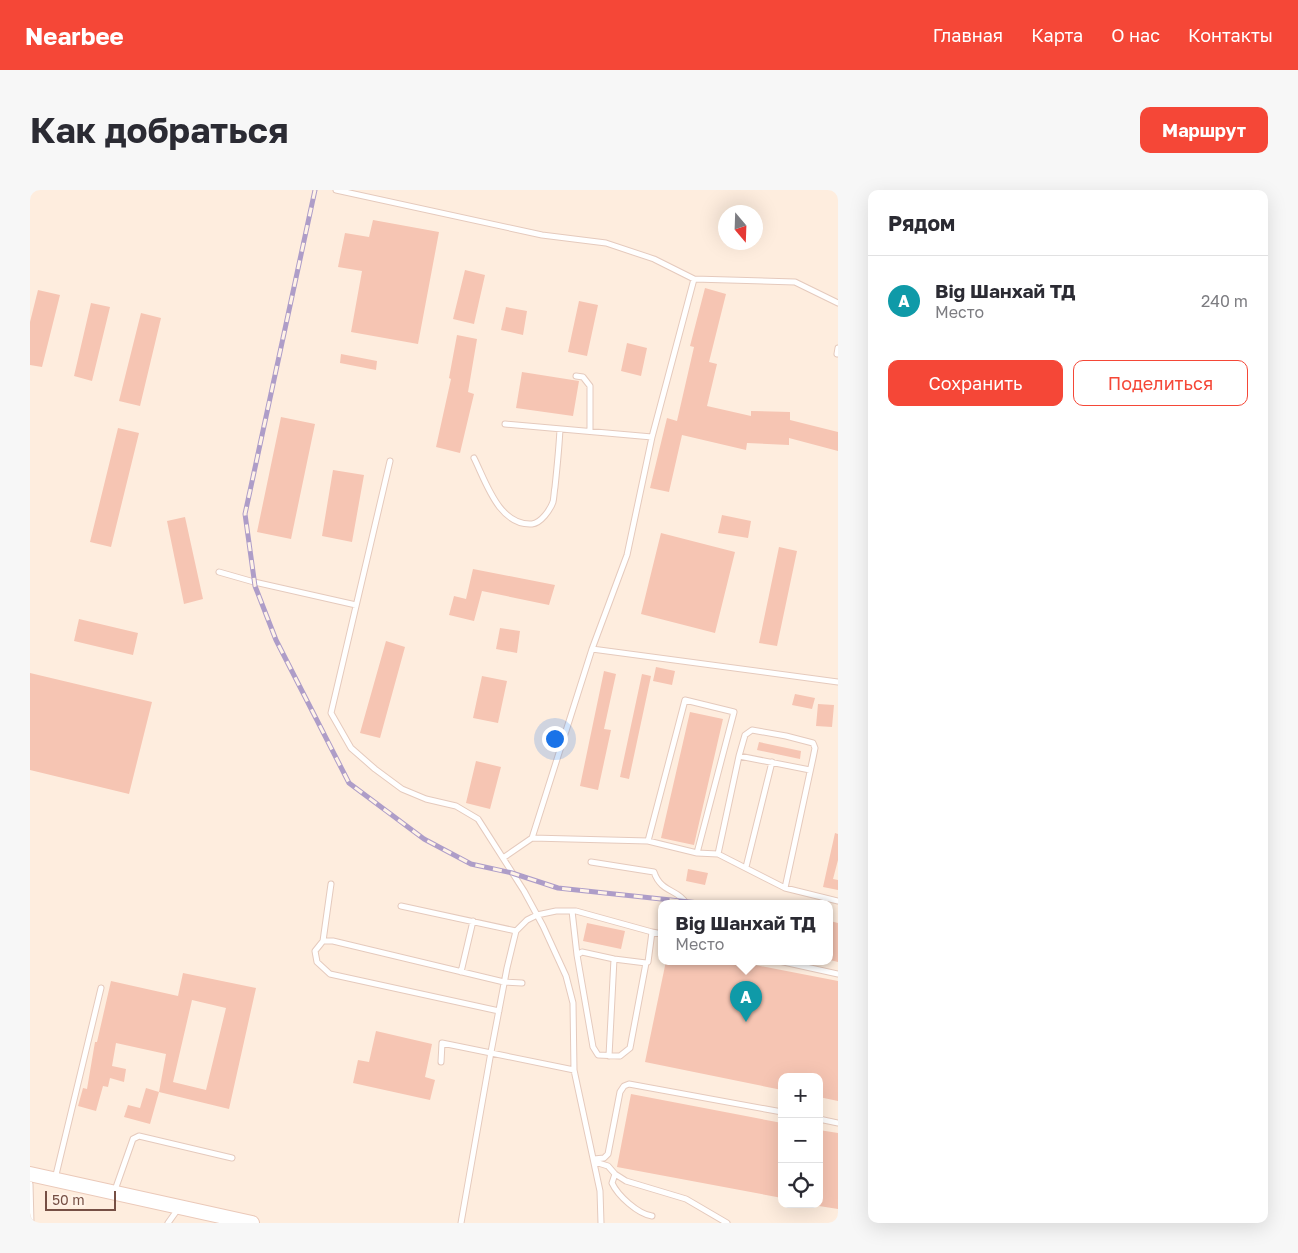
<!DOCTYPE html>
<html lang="ru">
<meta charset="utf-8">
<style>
:root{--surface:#fff;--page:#f7f7f7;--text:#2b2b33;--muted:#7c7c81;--line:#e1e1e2;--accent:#f54737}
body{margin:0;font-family:"Golos Text",sans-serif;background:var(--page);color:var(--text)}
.controls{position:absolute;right:15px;bottom:15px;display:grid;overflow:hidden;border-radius:10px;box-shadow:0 5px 20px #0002}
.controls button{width:45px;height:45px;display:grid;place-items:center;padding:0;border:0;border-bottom:1px solid var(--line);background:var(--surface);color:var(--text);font:25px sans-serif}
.compass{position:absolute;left:688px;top:15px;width:45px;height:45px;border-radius:50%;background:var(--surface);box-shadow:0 5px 20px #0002;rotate:161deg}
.scale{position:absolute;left:15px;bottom:12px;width:71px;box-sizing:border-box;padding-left:5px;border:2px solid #764f44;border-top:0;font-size:14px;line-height:18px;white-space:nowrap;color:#764f44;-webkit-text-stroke:4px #fff2e7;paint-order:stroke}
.you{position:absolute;left:524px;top:548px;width:18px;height:18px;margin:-12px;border:4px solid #fff;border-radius:50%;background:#1a73e8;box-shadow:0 0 0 8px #1a73e833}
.badge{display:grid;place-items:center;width:32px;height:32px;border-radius:50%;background:var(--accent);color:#fff;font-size:16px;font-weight:700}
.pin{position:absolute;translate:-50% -41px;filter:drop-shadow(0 1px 2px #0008)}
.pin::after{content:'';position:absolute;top:26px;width:18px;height:15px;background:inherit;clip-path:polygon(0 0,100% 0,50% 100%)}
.popup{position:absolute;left:628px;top:710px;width:175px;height:65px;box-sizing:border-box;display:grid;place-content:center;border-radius:10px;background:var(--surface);filter:drop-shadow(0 1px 4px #0005);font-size:16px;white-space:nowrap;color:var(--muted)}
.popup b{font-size:19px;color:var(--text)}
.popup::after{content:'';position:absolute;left:50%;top:100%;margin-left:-10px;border:10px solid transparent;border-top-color:var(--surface)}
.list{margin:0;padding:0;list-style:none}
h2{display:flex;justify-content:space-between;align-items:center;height:65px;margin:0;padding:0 20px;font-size:21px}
h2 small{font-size:16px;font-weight:400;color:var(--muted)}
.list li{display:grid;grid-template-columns:32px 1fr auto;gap:15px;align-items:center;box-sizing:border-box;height:90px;padding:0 20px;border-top:1px solid var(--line)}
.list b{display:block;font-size:19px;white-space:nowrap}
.list p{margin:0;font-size:16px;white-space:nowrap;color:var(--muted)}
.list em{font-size:16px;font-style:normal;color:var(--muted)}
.actions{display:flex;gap:10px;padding:15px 20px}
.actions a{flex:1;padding:11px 0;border:1px solid var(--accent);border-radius:10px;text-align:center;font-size:18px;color:var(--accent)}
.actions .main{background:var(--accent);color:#fff}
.icon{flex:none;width:28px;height:28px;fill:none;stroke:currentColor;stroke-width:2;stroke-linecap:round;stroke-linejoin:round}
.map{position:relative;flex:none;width:808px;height:1033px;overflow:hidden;border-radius:10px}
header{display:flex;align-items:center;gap:30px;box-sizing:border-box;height:70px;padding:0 25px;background:var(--accent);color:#fff}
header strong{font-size:24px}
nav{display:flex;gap:28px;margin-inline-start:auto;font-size:18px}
.intro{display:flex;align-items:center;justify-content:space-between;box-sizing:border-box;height:120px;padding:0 30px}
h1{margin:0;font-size:35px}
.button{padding:12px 22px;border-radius:10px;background:var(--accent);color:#fff;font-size:18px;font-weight:700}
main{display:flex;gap:30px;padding:0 30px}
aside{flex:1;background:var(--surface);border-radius:10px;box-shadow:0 5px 20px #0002}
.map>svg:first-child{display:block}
.building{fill:#f6c5b3;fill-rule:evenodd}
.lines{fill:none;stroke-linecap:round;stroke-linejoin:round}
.lane-casing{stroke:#e5cabd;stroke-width:7}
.secondary-casing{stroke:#ebc9b9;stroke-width:16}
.lane{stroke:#fff;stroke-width:5}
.secondary{stroke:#fff;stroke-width:14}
.rail-casing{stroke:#ae9dc8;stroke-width:5}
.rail{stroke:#fff2e7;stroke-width:3;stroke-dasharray:9;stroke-linecap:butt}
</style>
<header>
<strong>Nearbee</strong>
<nav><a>Главная</a><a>Карта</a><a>О нас</a><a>Контакты</a></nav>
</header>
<div class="intro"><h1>Как добраться</h1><a class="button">Маршрут</a></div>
<main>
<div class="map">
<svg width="808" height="1033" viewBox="0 0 808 1033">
<rect width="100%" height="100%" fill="#feedde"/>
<path class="building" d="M 343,30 L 409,42 L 388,154 L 321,142 L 332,81 L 308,77 L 315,43 L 339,47 Z
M 435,80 L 455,85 L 444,134 L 423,129 Z
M 675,98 L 696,104 L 679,172 L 687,174 L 677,216 L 721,226 L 721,221 L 760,222 L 760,230 L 808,242 L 808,261 L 759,248 L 759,255 L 717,253 L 716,260 L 652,245 L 639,302 L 620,298 L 637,228 L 647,231 L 664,157 L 660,156 Z
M 8,100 L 30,105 L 12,177 L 0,175 L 0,132 Z
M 549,111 L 568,115 L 557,166 L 538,162 Z
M 61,113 L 80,117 L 62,191 L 44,186 Z
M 476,117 L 497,121 L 493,145 L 471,140 Z
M 111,123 L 131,128 L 110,216 L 89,211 Z
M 427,145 L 447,149 L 438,202 L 444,204 L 430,263 L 406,257 L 421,189 L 419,188 Z
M 597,153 L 617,158 L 611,186 L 591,181 Z
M 311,164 L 347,171 L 346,180 L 310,173 Z
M 492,182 L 549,191 L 543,226 L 486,218 Z
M 251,227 L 285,234 L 261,349 L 227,342 Z
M 88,238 L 109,243 L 81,357 L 60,352 Z
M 303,280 L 334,285 L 322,352 L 292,346 Z
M 692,325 L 721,331 L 718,348 L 688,343 Z
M 155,327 L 173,409 L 154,414 L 137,331 Z
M 631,343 L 705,362 L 685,443 L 611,424 Z
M 749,357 L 767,361 L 747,456 L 729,453 Z
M 443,379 L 525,395 L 519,415 L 452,401 L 444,431 L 419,425 L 424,406 L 436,409 Z
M 49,429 L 108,443 L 103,465 L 44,451 Z
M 470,438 L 490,441 L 487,463 L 466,459 Z
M 356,451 L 375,457 L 350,548 L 330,543 Z
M 626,477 L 645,481 L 642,495 L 623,491 Z
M 574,481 L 586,484 L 574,539 L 581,540 L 568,600 L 550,596 Z
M 0,483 L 122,512 L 99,604 L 0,580 Z
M 612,484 L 621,486 L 599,589 L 590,587 Z
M 452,486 L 477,491 L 468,533 L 443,528 Z
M 765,504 L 785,508 L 782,519 L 762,515 Z
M 788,514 L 804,515 L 802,537 L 786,536 Z
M 660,522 L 693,529 L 664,655 L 631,648 Z
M 729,552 L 771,561 L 770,569 L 727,560 Z
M 446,571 L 471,577 L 460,619 L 436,613 Z
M 805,643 L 808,644 L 808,670 L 803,689 L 808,690 L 808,700 L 793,697 Z
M 658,679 L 678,683 L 675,695 L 656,691 Z
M 800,731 L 808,733 L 808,772 L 800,770 Z
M 557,733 L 595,741 L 591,759 L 553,751 Z
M 636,771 L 705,771 L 808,791 L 808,911 L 789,907 L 789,887 L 752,887 L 752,900 L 615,872 Z
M 153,783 L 226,798 L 199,919 L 129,902 L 136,864 L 86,853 L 82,876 L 96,879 L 94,892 L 80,888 L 78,897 L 73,896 L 66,921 L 48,916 L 53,898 L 57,899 L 65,852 L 67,852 L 81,791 L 148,806 ZM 162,810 L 196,818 L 176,900 L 143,892 Z
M 346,841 L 402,854 L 395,887 L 405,890 L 400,910 L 323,893 L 328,870 L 339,872 Z
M 116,898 L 129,902 L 120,934 L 94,927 L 98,915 L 110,918 Z
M 601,904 L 752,933 L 752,1008 L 587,977 Z
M 789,940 L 808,943 L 808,1019 L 789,1016 Z"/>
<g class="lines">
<g class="lane-casing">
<path id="lane" d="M 306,0 L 512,45 L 576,53 L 624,69 L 664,89 L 765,92 L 808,113
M 807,164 L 808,158
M 546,186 L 553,187 L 560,196 L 560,241
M 475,234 L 622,247
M 444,268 C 456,292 469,336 502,334 C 511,333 520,320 523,312 C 524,308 524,302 525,297 C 527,278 529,259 530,239
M 360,271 L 301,523 L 321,558 L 345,579 L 372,599 L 396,609 L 426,616 L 448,629 L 494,701 L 513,736 L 536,786 L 543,813 L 544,880 L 570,1001 L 571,1033
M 189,382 L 224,392 L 326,415
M 562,459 L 808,492
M 709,566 L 780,580
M 502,648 L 618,651 L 667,663 L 704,522 L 655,510 L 618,651
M 667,663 L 688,664 L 755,698 L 808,711
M 688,664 L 709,566 L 715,545 L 722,540 L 756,546 L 783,553 L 785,558 L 783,568 L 755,698
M 473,668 L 502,648 L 562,459 L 597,365 L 622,247 L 664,89
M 561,672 L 624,682 C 631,703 648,699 656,713
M 716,677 L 742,572
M 371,716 L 486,741
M 542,721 L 547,765 L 552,762 L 584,769 L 616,773 L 618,772 L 622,742 L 632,744
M 293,751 L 301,694
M 547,765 L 563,857 L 568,865 L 590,866 L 600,858 L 616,773
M 749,771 L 808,784
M 431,782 L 443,731
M 469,821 L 300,784 L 287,772 L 285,761 L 293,751 L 303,751 L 474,792 L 492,793
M 579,866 L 584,769
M 411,872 L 412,853 L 544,880
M 789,929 L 808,933
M 564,969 L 574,968 L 578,964 L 590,902 L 594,896 L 599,894 L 752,922
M 565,972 L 578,976 L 585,984 L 596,991 L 656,1009 L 697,1033
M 585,984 L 582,993 C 588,1006 608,1024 622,1026
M 25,989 L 71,798
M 0,994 L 1,1033
M 85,1000 L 103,949 L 109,946 L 202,968
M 138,1033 L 148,1019
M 431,1033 L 461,862 L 477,778 L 486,741 L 497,730 L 507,725 L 526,721 L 546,721 L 622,742"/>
</g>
<g class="secondary-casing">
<path id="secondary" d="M 0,984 L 222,1033"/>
</g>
<use href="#lane" class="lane"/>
<use href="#secondary" class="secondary"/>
<g class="rail-casing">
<path id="rail" d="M 285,0 L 215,324 L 225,396 L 246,450 L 319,593 L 394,649 L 441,674 L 482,683 L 528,698 L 669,713"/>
</g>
<use href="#rail" class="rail"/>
</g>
</svg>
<div class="controls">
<button>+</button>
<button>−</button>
<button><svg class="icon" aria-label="locate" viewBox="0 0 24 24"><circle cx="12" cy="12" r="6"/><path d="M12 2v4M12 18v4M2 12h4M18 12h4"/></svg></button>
</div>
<svg class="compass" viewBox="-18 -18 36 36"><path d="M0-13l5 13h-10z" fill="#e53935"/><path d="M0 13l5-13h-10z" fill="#7c7c81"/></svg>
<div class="scale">50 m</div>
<div class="you"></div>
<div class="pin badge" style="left:716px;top:832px;background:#0f9aa8">A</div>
<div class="popup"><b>Big Шанхай ТД</b>Место</div>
</div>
<aside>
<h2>Рядом<small></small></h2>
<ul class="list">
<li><span class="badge" style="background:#0f9aa8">A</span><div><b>Big Шанхай ТД</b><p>Место</p></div><em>240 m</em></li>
</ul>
<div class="actions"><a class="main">Сохранить</a><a>Поделиться</a></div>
</aside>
</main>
